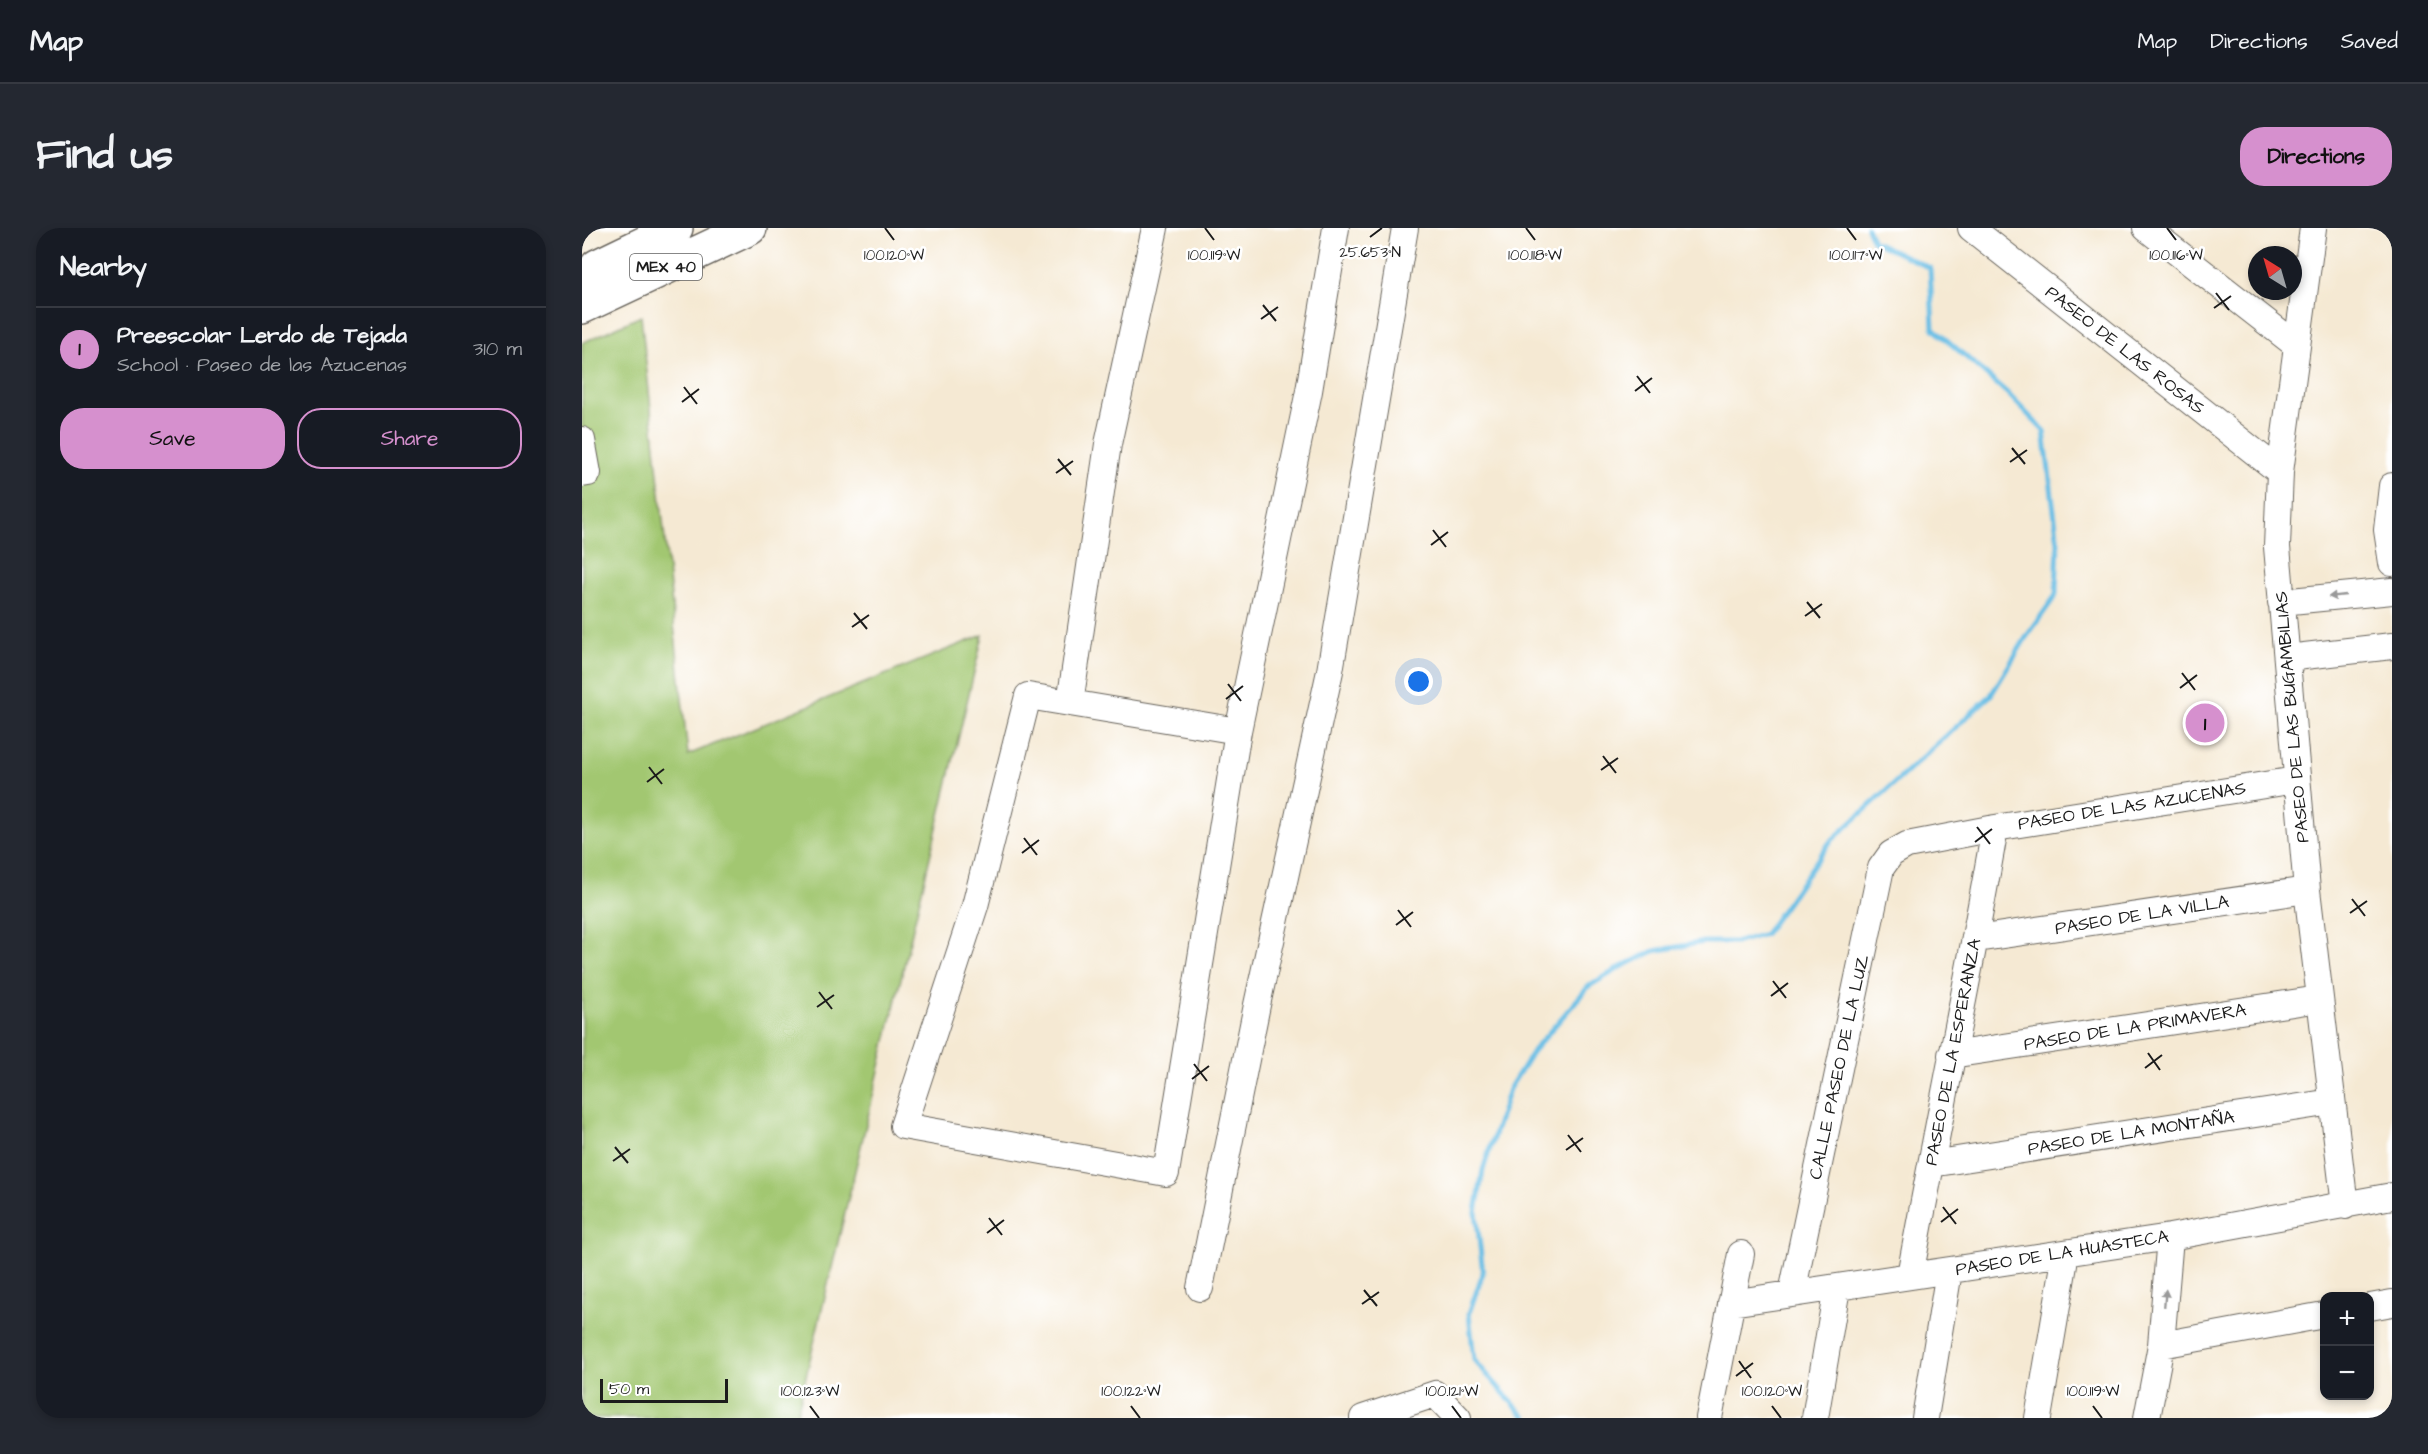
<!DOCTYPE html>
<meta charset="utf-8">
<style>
:root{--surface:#171b24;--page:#242831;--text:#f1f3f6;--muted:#9ea1a6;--line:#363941;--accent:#d690ce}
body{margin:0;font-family:"Architects Daughter",sans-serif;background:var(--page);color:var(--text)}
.controls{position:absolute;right:18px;bottom:18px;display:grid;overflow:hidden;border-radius:12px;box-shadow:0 3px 9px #0003}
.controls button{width:54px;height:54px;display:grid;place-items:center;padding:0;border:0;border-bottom:2px solid var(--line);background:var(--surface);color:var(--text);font:30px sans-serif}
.compass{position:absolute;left:1666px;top:18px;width:54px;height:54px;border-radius:50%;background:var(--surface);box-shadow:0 3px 9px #0003;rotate:323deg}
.scale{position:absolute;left:18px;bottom:15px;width:128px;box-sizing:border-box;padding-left:6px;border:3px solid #1c1c1c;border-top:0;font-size:16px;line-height:21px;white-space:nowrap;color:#1c1c1c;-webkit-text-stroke:4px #fff;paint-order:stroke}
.you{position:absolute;left:837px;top:454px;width:21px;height:21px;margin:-15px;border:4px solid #fff;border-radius:50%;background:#1a73e8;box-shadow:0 0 0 9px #1a73e833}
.badge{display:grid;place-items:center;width:39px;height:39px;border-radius:50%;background:var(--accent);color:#111;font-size:20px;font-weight:700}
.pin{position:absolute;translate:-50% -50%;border:3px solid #fff;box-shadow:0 2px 6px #0006}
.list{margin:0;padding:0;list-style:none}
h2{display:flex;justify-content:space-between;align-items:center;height:78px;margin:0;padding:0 24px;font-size:26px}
h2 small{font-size:20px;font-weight:400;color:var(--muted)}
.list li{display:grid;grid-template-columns:39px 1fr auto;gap:18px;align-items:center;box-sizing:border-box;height:84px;padding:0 24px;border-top:2px solid var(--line)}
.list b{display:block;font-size:22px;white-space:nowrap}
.list p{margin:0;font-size:20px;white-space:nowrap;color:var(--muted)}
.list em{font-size:20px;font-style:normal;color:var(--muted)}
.actions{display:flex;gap:12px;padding:18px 24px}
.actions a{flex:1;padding:14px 0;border:2px solid var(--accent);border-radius:24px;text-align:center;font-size:21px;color:var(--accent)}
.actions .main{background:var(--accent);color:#111}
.map{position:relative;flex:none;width:1810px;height:1190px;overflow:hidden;border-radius:24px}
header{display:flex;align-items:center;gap:36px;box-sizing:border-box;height:84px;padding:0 30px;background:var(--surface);border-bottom:2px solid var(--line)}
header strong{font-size:28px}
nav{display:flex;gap:33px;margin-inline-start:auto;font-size:21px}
.intro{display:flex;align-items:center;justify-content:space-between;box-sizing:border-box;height:144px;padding:0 36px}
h1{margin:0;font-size:42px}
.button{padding:15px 27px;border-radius:24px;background:var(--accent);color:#111;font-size:21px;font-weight:700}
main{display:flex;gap:36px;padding:0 36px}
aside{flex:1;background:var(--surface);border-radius:24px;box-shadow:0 3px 9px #0003}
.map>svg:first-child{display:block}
.grass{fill:#a2c771;stroke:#5f7246;stroke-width:1.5}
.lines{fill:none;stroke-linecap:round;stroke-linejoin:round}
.stream{stroke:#68bee5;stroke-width:5}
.minor-casing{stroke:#68645c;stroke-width:28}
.major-casing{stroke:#68645c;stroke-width:36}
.minor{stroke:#fff;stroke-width:26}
.major{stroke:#fff;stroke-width:33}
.oneway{fill:#999}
.ticks{fill:none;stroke:#1c1c1c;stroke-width:2}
.labels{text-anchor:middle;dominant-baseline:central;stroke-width:5;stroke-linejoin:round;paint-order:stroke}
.shield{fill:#fff;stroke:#606060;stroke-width:1.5}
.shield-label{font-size:16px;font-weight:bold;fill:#1c1c1c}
.street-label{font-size:18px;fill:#1c1c1c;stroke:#fff}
.ticks-label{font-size:15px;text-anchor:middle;fill:#1c1c1c;stroke:#fff;stroke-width:5;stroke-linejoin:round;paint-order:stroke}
</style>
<header>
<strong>Map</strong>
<nav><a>Map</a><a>Directions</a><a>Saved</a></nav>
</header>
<div class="intro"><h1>Find us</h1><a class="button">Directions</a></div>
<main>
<aside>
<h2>Nearby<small></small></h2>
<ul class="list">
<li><span class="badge">1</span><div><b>Preescolar Lerdo de Tejada</b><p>School · Paseo de las Azucenas</p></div><em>310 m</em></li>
</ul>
<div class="actions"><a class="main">Save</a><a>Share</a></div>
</aside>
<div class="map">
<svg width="1810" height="1190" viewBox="0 0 1810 1190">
<rect width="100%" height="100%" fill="#fff"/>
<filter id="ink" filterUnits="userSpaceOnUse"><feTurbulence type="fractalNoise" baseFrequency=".0167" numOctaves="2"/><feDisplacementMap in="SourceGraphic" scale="12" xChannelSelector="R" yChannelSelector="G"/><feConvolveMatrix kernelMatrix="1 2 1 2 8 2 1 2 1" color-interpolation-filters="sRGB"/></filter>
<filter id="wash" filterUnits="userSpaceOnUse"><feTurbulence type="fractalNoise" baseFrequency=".008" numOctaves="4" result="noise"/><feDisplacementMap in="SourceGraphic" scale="24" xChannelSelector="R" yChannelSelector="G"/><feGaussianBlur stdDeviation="1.35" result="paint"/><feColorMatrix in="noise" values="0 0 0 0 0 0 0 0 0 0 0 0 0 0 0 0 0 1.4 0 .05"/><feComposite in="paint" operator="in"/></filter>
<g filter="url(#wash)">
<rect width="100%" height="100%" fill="#f5e9d3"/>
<path class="grass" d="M 59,88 L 106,527 L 401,407 L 214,1190 L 0,1190 L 0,115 Z"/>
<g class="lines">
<path class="stream" d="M 944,1190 L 892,1132 L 887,1085 L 901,1045 L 894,984 L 901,942 L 927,861 L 951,823 L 1007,758 L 1041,738 L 1072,723 L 1122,714 L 1156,714 L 1183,706 L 1248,614 L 1409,467 L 1445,408 L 1474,367 L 1476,315 L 1462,203 L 1425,165 L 1351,100 L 1348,40 L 1291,13 L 1285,0"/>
</g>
</g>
<g filter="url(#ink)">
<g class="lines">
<g class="minor-casing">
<path id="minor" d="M 1389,0 L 1698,244
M 1564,0 L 1714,117
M 1731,0 L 1698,244 L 1695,319 L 1725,662 L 1763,978
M 0,212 L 6,245 L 0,246
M 1810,258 L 1805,302 L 1810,335
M 1699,374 L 1810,363
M 1705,430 L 1810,418
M 488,475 L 526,216 L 573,0
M 656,503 L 446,468 L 393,678 L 321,898 L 584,945 L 656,503 L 727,163 L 754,0
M 1394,711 L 1725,662
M 1369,827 L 1737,771
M 1349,936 L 1750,874
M 1328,1048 C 1355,899 1387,750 1413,600
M 618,1060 L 675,777 L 748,443 L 823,0
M 1210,1065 L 1299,640 L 1309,626 L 1325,617 L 1413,600 L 1714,552
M 1149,1075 L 1588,1009 L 1810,968
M 1788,1079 L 1810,1075
M 1579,1117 L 1742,1087
M 781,1190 L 853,1166 L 876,1190
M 1127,1190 L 1159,1026
M 1233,1190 L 1255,1060
M 1343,1190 L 1367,1043
M 1456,1190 L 1484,1025
M 1565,1190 L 1579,1117 L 1588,1009"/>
</g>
<g class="major-casing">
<path id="major" d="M 15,38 L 94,0
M 0,49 L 26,51 L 49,40
M 0,79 L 168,0"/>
</g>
<use href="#minor" class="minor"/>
<use href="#major" class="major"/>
</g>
<defs><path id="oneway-solid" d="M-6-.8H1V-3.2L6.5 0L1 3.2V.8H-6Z" transform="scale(1.5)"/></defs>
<g class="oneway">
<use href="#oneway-solid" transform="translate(1755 368) rotate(174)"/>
<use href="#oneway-solid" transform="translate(1583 1070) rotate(-85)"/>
</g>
</g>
<path class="ticks" d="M 303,0 L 312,12M 623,0 L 632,12M 944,0 L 953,12M 1265,0 L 1274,12M 1585,0 L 1594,12M 788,9 L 800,0M 1634,65 L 1647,82M 681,77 L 694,93M 1632,80 L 1649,68M 679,91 L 696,79M 1055,148 L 1068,165M 102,159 L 115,176M 1053,163 L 1070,150M 100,174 L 117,161M 1430,220 L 1443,236M 476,231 L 489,247M 1428,234 L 1445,222M 474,245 L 491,233M 851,302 L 864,319M 849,317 L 866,304M 1225,374 L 1238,390M 272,385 L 285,401M 1223,388 L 1240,376M 270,399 L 287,387M 1600,445 L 1613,462M 646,456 L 659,473M 1598,460 L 1615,447M 644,471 L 661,458M 1021,528 L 1034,545M 67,539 L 80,556M 1019,542 L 1036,530M 65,554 L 82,541M 1395,599 L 1408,616M 442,610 L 455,627M 1393,614 L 1410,601M 440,625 L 457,612M 1770,671 L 1783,688M 816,682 L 829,699M 1768,685 L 1785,673M 814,697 L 831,684M 1191,753 L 1204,770M 237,764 L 250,781M 1189,768 L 1206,755M 235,779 L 252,767M 1566,825 L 1578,842M 612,836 L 625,853M 1563,840 L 1580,827M 610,851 L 627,838M 986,907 L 999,924M 33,919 L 46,935M 984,922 L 1001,910M 31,933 L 48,921M 1361,979 L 1374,996M 407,990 L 420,1007M 1359,994 L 1376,981M 405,1005 L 422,992M 782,1062 L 795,1078M 780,1076 L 797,1064M 1157,1133 L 1169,1150M 1154,1148 L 1171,1135M 228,1178 L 237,1190M 549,1178 L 558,1190M 870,1178 L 879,1190M 1190,1178 L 1199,1190M 1511,1178 L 1520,1190"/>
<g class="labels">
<rect class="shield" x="48" y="26" width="72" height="26" rx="4.5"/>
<g class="shield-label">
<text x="84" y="39">MEX 40</text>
</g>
<g class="street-label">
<text transform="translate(1543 122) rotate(38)">PASEO DE LAS ROSAS</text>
<text transform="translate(1710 489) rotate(-95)">PASEO DE LAS BUGAMBILIAS</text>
<text transform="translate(1550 578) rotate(-9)">PASEO DE LAS AZUCENAS</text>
<text transform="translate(1560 687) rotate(-9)">PASEO DE LA VILLA</text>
<text transform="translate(1553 799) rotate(-9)">PASEO DE LA PRIMAVERA</text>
<text transform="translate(1371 824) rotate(-79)">PASEO DE LA ESPERANZA</text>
<text transform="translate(1257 839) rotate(-78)">CALLE PASEO DE LA LUZ</text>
<text transform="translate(1549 905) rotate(-9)">PASEO DE LA MONTAÑA</text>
<text transform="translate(1480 1025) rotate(-9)">PASEO DE LA HUASTECA</text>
</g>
</g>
<g class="ticks-label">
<text x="788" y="29">25.653°N</text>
<text x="312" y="32">100.120°W</text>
<text x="632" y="32">100.119°W</text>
<text x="953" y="32">100.118°W</text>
<text x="1274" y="32">100.117°W</text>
<text x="1594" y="32">100.116°W</text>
<text x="228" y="1168">100.123°W</text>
<text x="549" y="1168">100.122°W</text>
<text x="870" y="1168">100.121°W</text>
<text x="1190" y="1168">100.120°W</text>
<text x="1511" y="1168">100.119°W</text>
</g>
</svg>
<div class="controls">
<button>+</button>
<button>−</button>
</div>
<svg class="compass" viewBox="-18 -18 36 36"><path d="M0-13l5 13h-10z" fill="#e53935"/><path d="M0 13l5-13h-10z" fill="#9ea1a6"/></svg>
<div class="scale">50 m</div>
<div class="you"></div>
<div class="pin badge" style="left:1623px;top:495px">1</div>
</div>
</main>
